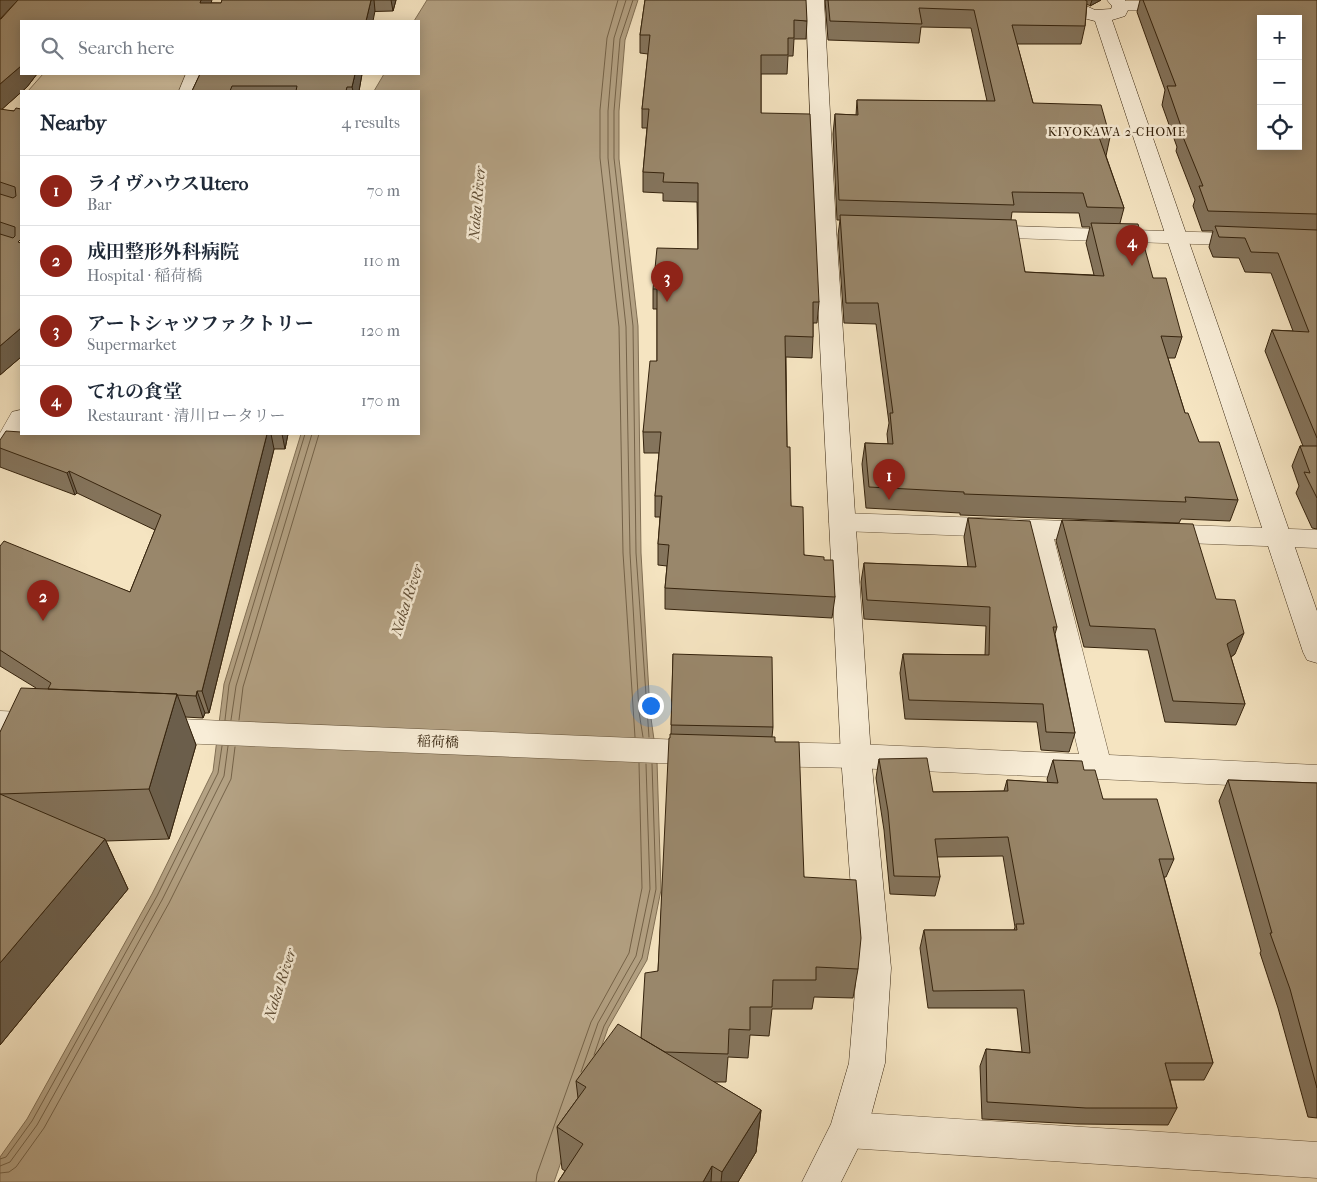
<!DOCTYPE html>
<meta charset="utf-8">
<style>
:root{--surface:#fff;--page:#f2f2f3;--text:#1f2937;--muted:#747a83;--line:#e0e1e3;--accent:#8f2418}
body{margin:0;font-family:"IM FELL French Canon","Noto Serif JP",serif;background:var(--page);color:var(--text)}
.controls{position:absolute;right:15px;top:15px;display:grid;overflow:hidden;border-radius:0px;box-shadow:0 2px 12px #0003}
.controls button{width:45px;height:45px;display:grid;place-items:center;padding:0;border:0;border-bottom:1px solid var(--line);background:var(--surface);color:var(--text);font:25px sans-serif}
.you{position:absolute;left:650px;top:705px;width:18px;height:18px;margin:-12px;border:4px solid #fff;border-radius:50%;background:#1a73e8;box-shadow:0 0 0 8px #1a73e833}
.badge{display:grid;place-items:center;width:32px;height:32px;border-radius:50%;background:var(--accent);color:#fff;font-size:16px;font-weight:700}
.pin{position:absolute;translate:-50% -41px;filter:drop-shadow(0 1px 2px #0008)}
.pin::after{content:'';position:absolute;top:26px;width:18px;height:15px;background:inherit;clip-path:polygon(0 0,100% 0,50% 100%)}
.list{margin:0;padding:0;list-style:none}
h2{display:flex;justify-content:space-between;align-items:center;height:65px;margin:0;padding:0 20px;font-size:21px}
h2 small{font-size:16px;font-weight:400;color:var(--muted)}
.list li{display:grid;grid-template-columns:32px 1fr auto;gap:15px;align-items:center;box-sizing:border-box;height:70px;padding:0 20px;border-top:1px solid var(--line)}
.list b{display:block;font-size:19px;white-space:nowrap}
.list p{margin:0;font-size:16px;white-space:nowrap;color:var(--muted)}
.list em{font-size:16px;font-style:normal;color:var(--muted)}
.icon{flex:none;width:28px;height:28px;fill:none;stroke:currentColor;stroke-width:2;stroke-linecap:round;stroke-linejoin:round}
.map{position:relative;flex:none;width:1317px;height:1182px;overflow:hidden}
.search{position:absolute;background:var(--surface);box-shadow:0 2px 12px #0003;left:20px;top:20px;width:400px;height:55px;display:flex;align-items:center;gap:12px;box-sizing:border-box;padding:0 18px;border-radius:0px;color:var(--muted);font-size:19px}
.panel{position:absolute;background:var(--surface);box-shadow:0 2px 12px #0003;left:20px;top:90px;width:400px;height:345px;border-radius:0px}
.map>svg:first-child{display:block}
.green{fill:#d4c3a2;stroke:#847358}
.water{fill:#b4a284;stroke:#816f54}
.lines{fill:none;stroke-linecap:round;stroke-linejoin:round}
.shore{stroke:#746248;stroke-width:1}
.street-casing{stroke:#65533a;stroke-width:1}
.secondary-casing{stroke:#35230d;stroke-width:1}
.street{fill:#f8edd7;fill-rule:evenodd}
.secondary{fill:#f8edd7;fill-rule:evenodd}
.wall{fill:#84745c;stroke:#35230d;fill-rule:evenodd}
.shaded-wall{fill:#6b5e4b;stroke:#35230d}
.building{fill:#99876b;stroke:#35230d;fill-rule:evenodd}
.labels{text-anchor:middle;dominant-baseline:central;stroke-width:5;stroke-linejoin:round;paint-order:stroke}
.far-neighbourhood-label{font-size:12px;letter-spacing:1px;fill:#35230d;stroke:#f8edd7}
.street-label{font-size:14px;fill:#35230d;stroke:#f8edd7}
.water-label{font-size:15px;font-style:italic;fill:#614f37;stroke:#f8edd7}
</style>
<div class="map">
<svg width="1317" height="1182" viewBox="0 0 1317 1182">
<rect width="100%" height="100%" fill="#f5e4c1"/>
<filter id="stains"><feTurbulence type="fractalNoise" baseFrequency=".004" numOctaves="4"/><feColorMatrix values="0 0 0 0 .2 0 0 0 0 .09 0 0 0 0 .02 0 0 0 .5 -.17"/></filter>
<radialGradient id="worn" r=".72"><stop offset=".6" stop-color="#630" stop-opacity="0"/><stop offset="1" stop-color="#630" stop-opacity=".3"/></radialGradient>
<path class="green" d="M 43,74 L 189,74 L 183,91 L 28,91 Z"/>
<path class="water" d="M 427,0 L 638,0 L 625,40 L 619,111 L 619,159 L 638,326 L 641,553 L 650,711 L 657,761 L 661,890 L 647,960 L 608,1028 L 554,1182 L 0,1182 L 0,1157 L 27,1119 L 152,894 L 213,771 L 224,684 L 301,434 L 419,434 L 419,91 L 374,91 L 384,74 L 419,74 L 419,21 L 414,21 Z"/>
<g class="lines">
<path class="shore" d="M 618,0 L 607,38 L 600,110 L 600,158 L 619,327 L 623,553 L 635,737
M 626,0 L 614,38 L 608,111 L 608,158 L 626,327 L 630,553 L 639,712 L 643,737
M 633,0 L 620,39 L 614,111 L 614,158 L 633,326 L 636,553 L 649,737
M 225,720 L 229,685 L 305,434
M 231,720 L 236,686 L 312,434
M 239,720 L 243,687 L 319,434
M 594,1055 L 604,1026 L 642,958 L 656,889 L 652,764
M 581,1072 L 598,1023 L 636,956 L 650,889 L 646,764
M 0,1159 L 6,1157 L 32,1121 L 157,896 L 218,773 L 222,746
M 0,1166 L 10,1162 L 37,1125 L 162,900 L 224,776 L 228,746
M 0,1173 L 9,1172 L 16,1167 L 44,1128 L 169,903 L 231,779 L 235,747
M 536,1182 L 537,1174 L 591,1022 L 629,953 L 642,888 L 639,763"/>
<g class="street-casing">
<path id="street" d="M 1121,1 L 1176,1 L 1182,2 L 1185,6 L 1182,10 L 1176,11 L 1115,10 L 1112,6 L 1115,2 Z
M 186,74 L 204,74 L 197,91 L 179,91 Z
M 981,225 L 1317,236 L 1317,248 L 981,237 L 974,235 L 970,231 L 974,227 Z
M 21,410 L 21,434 L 24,434 L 9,460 L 0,462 L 0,433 L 12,412 Z
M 842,513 L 1096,522 L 1105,525 L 1109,531 L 1105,537 L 1096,540 L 1054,539 L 1109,755 L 1317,765 L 1317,789 L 856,768 L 762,766 L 751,763 L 747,754 L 751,745 L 762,742 L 856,744 L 1079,754 L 1027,538 L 842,531 L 833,528 L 829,522 L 833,516 Z
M 1159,524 L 1317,530 L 1317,548 L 1159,542 L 1150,539 L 1146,533 L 1150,527 Z
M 0,711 L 42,713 L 53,717 L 57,725 L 53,733 L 42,737 L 0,735 Z
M 155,718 L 706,741 L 717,744 L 721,753 L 717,762 L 706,765 L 155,742 L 144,738 L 140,730 L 144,722 Z
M 848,1112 L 1317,1142 L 1317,1178 L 848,1148 L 835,1143 L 829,1130 L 835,1117 Z"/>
</g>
<g class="secondary-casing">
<path id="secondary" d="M 806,0 L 824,0 L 836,227 L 871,756 L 891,968 L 885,1063 L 867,1130 L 841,1182 L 802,1182 L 831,1124 L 849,1063 L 857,968 L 841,756 L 814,227 Z
M 1066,0 L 1084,0 L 1084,5 L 1095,10 L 1111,9 L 1112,6 L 1107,0 L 1125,0 L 1130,6 L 1125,16 L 1112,20 L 1317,611 L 1317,663 L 1307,660 L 1303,652 L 1095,21 C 1082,18 1073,15 1065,4 Z"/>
</g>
<use href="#street" class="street"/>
<use href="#secondary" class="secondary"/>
</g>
<path class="wall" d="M 0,0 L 221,3 L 222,0 L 396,0 L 393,11 L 21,21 L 21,74 L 37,74 L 27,87 L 1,110 L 14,111 L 21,357 L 0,375 Z
M 645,0 L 807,21 L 806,39 L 794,39 L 793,56 L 788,56 L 787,74 L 761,74 L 761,113 L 819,302 L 817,323 L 813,323 L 813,337 L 812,358 L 786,357 L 787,447 L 791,506 L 804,555 L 824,560 L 835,597 L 832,618 L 665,609 L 665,588 L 667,566 L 658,565 L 658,544 L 660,517 L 655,517 L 655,496 L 659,453 L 644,453 L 643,432 L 657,361 L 657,309 L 653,309 L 653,289 L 698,249 L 697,202 L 663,201 L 663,193 L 643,192 L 643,172 L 647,128 L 642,128 L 642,109 L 648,54 L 640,53 L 640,35 Z
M 825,0 L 1101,0 L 1090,6 L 1087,4 L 1085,26 L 1081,44 L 1017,44 L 1033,103 L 1110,137 L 1106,156 L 1124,208 L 1120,223 L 1153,278 L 1182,337 L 1175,358 L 1168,358 L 1185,413 L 1199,442 L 1238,500 L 1230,521 L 1181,519 L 1179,523 L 960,515 L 960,513 L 866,508 L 862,464 L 865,443 L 888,444 L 887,434 L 889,423 L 876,324 L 844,323 L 838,235 L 840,220 L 837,220 L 833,134 L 835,114 L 856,115 L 857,100 L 987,101 L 971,28 L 921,27 L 919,43 L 828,40 ZM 1012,212 L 1079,213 L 1082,227 L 1090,227 L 1086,243 L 1094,275 L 1025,272 L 1011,220 Z
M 1140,0 L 1317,0 L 1317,529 L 1312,528 L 1296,493 L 1299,486 L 1292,466 L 1300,446 L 1303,446 L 1265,351 L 1272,330 L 1293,331 L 1271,273 L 1245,272 L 1239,258 L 1213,257 L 1209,247 L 1213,231 L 1202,231 L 1193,206 L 1195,200 L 1176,151 L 1177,147 L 1162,105 L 1165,90 L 1137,12 Z
M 200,74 L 362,74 L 359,91 L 192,91 Z
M 21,434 L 288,434 L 285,449 L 274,449 L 209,713 L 205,713 L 203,718 L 185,717 L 196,745 L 169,839 L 106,841 L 128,889 L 0,1045 L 0,732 L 36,688 L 0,666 L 0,546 L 130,592 L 155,530 L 77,493 L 75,495 L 0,467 L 0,440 Z
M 968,518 L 1057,627 L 1055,634 L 1075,733 L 1069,752 L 1041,750 L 1037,722 L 905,719 L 900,673 L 903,654 L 985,655 L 986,626 L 864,619 L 861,582 L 864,563 L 968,567 L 964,537 Z
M 1062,520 L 1235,654 L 1231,657 L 1245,704 L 1236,725 L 1165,722 L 1148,650 L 1084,647 L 1056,541 Z
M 673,654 L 773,727 L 772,737 L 775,742 L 804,877 L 858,969 L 853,998 L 814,997 L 812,1009 L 772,1009 L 769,1036 L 750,1035 L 748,1058 L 728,1057 L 726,1082 L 714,1082 L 761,1110 L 756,1152 L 738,1182 L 558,1182 L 565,1171 L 562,1169 L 557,1127 L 578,1098 L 576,1081 L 641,1038 L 658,971 L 671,735 Z
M 879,759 L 933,792 L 1004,791 L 1007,780 L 1048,783 L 1047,779 L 1053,760 L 1084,770 L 1103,799 L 1174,859 L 1166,877 L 1164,877 L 1213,1063 L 1204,1080 L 1170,1080 L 1177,1108 L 1168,1125 L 1078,1124 L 982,1119 L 980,1066 L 986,1049 L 1022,1052 L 1017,1008 L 928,1008 L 920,948 L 924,930 L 1014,930 L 1015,927 L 1003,856 L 937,857 L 940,877 L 935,896 L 890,894 L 884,830 L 876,778 Z
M 1228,780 L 1317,783 L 1317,1118 L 1308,1117 L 1278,1008 L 1260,953 L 1261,951 L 1219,801 Z"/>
<path class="shaded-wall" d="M 0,0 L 18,0 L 0,19 Z
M 201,0 L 212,0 L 205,21 L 200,3 Z
M 371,0 L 374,0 L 375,11 L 373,21 L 366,21 Z
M 391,0 L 396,0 L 393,11 Z
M 1092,0 L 1101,0 L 1090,6 Z
M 21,66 L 21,74 L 37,74 L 27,87 L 0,111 L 0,84 Z
M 355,74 L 362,74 L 359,91 L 353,91 L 352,87 Z
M 21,328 L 21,357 L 0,375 L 0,346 Z
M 267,434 L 271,434 L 274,449 L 209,713 L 202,691 Z
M 282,434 L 288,434 L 285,449 Z
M 69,471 L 77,493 L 75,495 L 67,473 Z
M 1244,633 L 1235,654 L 1219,665 L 1227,644 Z
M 197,691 L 205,713 L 203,718 L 196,696 Z
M 177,694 L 196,745 L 169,839 L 149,789 Z
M 105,839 L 128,889 L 0,1045 L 0,963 Z
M 761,1110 L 756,1152 L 738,1182 L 721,1182 L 722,1172 Z
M 712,1166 L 711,1182 L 703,1182 Z"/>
<path class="building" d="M 18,0 L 201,0 L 200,3 L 221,3 L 222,0 L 371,0 L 366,21 L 21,21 L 21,66 L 0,84 L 0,19 L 1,19 Z
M 645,0 L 806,0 L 807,21 L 794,20 L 794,38 L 788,38 L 788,55 L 761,55 L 761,113 L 810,114 L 819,302 L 813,302 L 813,337 L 785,336 L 787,447 L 790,447 L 791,506 L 803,507 L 804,555 L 824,557 L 824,560 L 833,560 L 835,597 L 665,588 L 669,545 L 658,544 L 662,496 L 655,496 L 661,432 L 643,432 L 650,361 L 657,361 L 657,289 L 653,289 L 657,248 L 698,249 L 698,183 L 663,182 L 664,173 L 643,172 L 649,109 L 642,109 L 650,35 L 640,35 Z
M 828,0 L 1085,0 L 1087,1 L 1085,26 L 1012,25 L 1033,103 L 1101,105 L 1110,137 L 1099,137 L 1124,208 L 1087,207 L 1083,193 L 1012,192 L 1014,205 L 839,200 L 835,114 L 858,115 L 857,100 L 995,101 L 974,10 L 919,8 L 922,24 L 830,21 Z
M 1143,0 L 1317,0 L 1317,214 L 1208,211 L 1199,186 L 1203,186 L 1181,132 L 1183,132 L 1167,86 L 1176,86 ZM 1261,19 L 1298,19 L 1298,146 L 1261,146 Z
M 200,74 L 355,74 L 352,87 L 347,87 L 346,91 L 296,91 L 297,86 L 232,86 L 230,91 L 192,91 Z
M 16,108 L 21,109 L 21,239 L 18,242 L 21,243 L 21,328 L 0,346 L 0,234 L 13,238 L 15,236 L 15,227 L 0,222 L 0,194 L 13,198 L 16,196 L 15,187 L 0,182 L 0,109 L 14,111 Z
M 840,215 L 1016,220 L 1025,272 L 1104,276 L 1091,223 L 1138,224 L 1153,278 L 1166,278 L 1182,337 L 1161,336 L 1185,413 L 1188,413 L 1199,442 L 1219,442 L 1238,500 L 1185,497 L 1186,502 L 964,494 L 964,492 L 869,487 L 865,443 L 893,444 L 890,413 L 893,413 L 878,303 L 846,303 Z
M 1215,226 L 1317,230 L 1317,438 L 1272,330 L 1309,332 L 1278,253 L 1251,252 L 1245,238 L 1219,237 Z
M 6,431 L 21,432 L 21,434 L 267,434 L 202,691 L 197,691 L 196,696 L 177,695 L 177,694 L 48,689 L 51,683 L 0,650 L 0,546 L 4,541 L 130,592 L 161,515 L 69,471 L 67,473 L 0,448 L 0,440 Z
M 1300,446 L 1317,446 L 1317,498 L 1304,472 L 1310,473 Z
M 968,518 L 1030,521 L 1057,627 L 1053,627 L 1075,733 L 1046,732 L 1043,704 L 909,700 L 903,654 L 989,655 L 990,607 L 867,600 L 864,563 L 976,567 Z
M 1062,520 L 1193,524 L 1216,599 L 1235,600 L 1244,633 L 1227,644 L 1245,704 L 1173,701 L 1155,629 L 1090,626 Z
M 673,654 L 772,657 L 773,727 L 671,725 Z
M 21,688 L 177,694 L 149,789 L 0,794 L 0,732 Z
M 670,734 L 775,737 L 775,742 L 799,742 L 804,877 L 856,880 L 861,938 L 858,969 L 816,967 L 816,980 L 773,980 L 772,1007 L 750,1007 L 750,1030 L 729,1029 L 728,1054 L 665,1052 L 641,1038 L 645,973 L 658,971 L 669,738 L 670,738 Z
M 927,758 L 933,792 L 1008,791 L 1007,780 L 1058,783 L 1053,760 L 1082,761 L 1084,770 L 1095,770 L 1103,799 L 1157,799 L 1174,859 L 1159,859 L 1213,1063 L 1165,1063 L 1177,1108 L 1086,1108 L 987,1102 L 986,1049 L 1030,1053 L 1024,990 L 933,991 L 924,930 L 1017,930 L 1016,924 L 1024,924 L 1008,837 L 935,839 L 940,877 L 894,876 L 888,811 L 879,759 Z
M 1228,780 L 1317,783 L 1317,1088 L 1290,989 L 1270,933 L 1272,933 Z
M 0,794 L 105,839 L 0,963 Z
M 618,1024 L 761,1110 L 722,1172 L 712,1166 L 703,1182 L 558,1182 L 583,1144 L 557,1127 L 586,1087 L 576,1081 Z"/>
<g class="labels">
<g class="far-neighbourhood-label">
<text x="1117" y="132">KIYOKAWA 2-CHOME</text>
</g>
<g class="street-label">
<text transform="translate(438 742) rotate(2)">稲荷橋</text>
</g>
<g class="water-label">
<text transform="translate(477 203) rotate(-85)">Naka River</text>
<text transform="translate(407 600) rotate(-72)">Naka River</text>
<text transform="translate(280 984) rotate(-72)">Naka River</text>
</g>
</g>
<rect width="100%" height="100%" filter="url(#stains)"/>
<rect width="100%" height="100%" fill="url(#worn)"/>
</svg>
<div class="controls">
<button>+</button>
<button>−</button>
<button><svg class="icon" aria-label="locate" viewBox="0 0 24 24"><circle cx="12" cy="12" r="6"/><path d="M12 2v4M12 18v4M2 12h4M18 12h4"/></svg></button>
</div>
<div class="you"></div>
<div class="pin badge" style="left:889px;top:500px">1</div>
<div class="pin badge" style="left:43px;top:621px">2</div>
<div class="pin badge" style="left:667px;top:302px">3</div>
<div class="pin badge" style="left:1132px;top:266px">4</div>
<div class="search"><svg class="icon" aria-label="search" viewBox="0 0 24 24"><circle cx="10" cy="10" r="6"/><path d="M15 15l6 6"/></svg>Search here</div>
<section class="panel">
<h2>Nearby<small>4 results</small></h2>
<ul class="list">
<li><span class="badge">1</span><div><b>ライヴハウスUtero</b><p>Bar</p></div><em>70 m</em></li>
<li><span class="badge">2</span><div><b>成田整形外科病院</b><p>Hospital · 稲荷橋</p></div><em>110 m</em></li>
<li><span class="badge">3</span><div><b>アートシャツファクトリー</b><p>Supermarket</p></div><em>120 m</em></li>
<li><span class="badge">4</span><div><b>てれの食堂</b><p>Restaurant · 清川ロータリー</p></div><em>170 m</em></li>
</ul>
</section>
</div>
